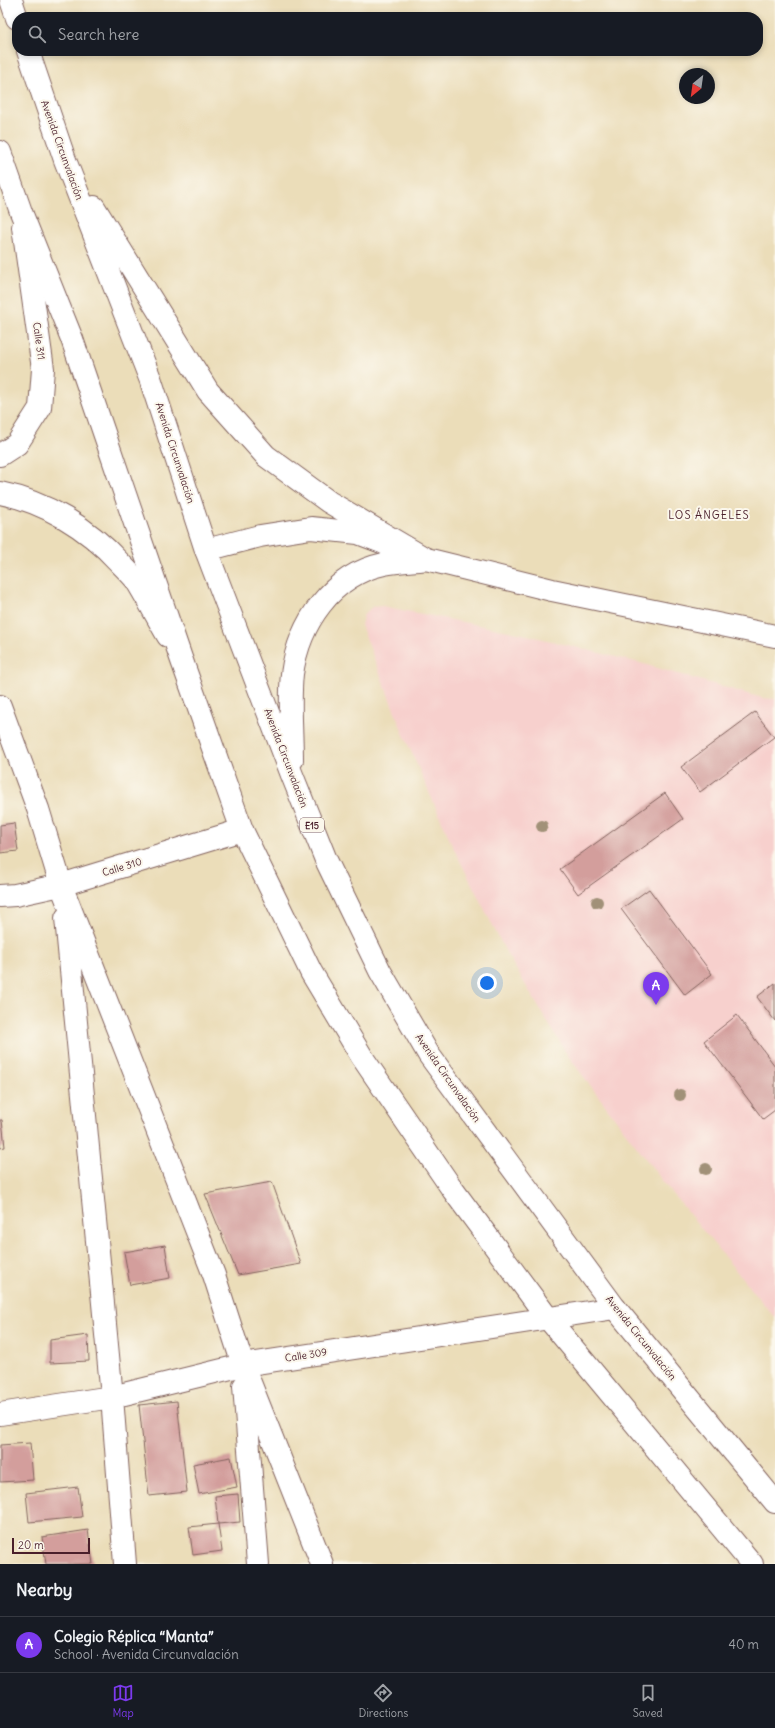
<!DOCTYPE html>
<meta charset="utf-8">
<style>
:root{--surface:#171b24;--page:#242831;--text:#f1f3f6;--muted:#9ea1a6;--line:#363941;--accent:#7c3aed}
body{margin:0;font-family:Delius,sans-serif;background:var(--page);color:var(--text)}
.compass{position:absolute;left:679px;top:68px;width:36px;height:36px;border-radius:50%;background:var(--surface);box-shadow:0 2px 6px #0003;rotate:209deg}
.scale{position:absolute;left:12px;bottom:10px;width:78px;box-sizing:border-box;padding-left:4px;border:2px solid #4a1f2b;border-top:0;font-size:11px;line-height:14px;white-space:nowrap;color:#4a1f2b;-webkit-text-stroke:3px #fbf7ec;paint-order:stroke}
.you{position:absolute;left:487px;top:983px;width:14px;height:14px;margin:-10px;border:3px solid #fff;border-radius:50%;background:#1a73e8;box-shadow:0 0 0 6px #1a73e833}
.badge{display:grid;place-items:center;width:26px;height:26px;border-radius:50%;background:var(--accent);color:#fff;font-size:13px;font-weight:700}
.pin{position:absolute;translate:-50% -33px;filter:drop-shadow(0 1px 2px #0008)}
.pin::after{content:'';position:absolute;top:21px;width:14px;height:12px;background:inherit;clip-path:polygon(0 0,100% 0,50% 100%)}
.list{margin:0;padding:0;list-style:none}
h2{display:flex;justify-content:space-between;align-items:center;height:52px;margin:0;padding:0 16px;font-size:17px}
h2 small{font-size:13px;font-weight:400;color:var(--muted)}
.list li{display:grid;grid-template-columns:26px 1fr auto;gap:12px;align-items:center;box-sizing:border-box;height:56px;padding:0 16px;border-top:1px solid var(--line)}
.list b{display:block;font-size:15px;white-space:nowrap}
.list p{margin:0;font-size:13px;white-space:nowrap;color:var(--muted)}
.list em{font-size:13px;font-style:normal;color:var(--muted)}
.icon{flex:none;width:22px;height:22px;fill:none;stroke:currentColor;stroke-width:2;stroke-linecap:round;stroke-linejoin:round}
.map{position:relative;flex:none;width:775px;height:1564px;overflow:hidden}
.search{position:absolute;background:var(--surface);box-shadow:0 2px 6px #0003;left:12px;right:12px;top:12px;height:44px;display:flex;align-items:center;gap:10px;box-sizing:border-box;padding:0 14px;border-radius:16px;color:var(--muted);font-size:15px}
.sheet{height:108px;background:var(--surface)}
nav{display:flex;justify-content:space-around;align-items:center;box-sizing:border-box;height:56px;border-top:1px solid var(--line);background:var(--surface);font-size:11px;color:var(--muted)}
nav a{display:grid;justify-items:center;gap:2px}
nav .on{color:var(--accent)}
.map>svg:first-child{display:block}
.built{fill:#f7d0cd}
.building{fill:#d39e9c}
.lines{fill:none;stroke-linecap:round;stroke-linejoin:round}
.minor-casing{stroke:#82625d;stroke-width:24}
.tertiary-casing{stroke:#82625d;stroke-width:24}
.trunk-casing{stroke:#82625d;stroke-width:24}
.minor{stroke:#fff;stroke-width:22}
.tertiary{stroke:#fff;stroke-width:22}
.trunk{stroke:#fff;stroke-width:22}
.tree{fill:#a19178}
.labels{text-anchor:middle;dominant-baseline:central;stroke-width:4;stroke-linejoin:round;paint-order:stroke}
.shield{fill:#fbf7ec;stroke:#7f6065;stroke-width:1}
.shield-label{font-size:9px;font-weight:bold;fill:#4a1f2b}
.street-label{font-size:10px;fill:#4a1f2b;stroke:#fbf7ec}
.neighbourhood-label{font-size:11px;letter-spacing:1px;fill:#4a1f2b;stroke:#fbf7ec}
</style>
<div class="map">
<svg width="775" height="1564" viewBox="0 0 775 1564">
<rect width="100%" height="100%" fill="#fbf7ec"/>
<filter id="ink" filterUnits="userSpaceOnUse"><feTurbulence type="fractalNoise" baseFrequency=".025" numOctaves="2"/><feDisplacementMap in="SourceGraphic" scale="8" xChannelSelector="R" yChannelSelector="G"/><feConvolveMatrix kernelMatrix="1 2 1 2 8 2 1 2 1" color-interpolation-filters="sRGB"/></filter>
<filter id="wash" filterUnits="userSpaceOnUse"><feTurbulence type="fractalNoise" baseFrequency=".012" numOctaves="4" result="noise"/><feDisplacementMap in="SourceGraphic" scale="16" xChannelSelector="R" yChannelSelector="G"/><feGaussianBlur stdDeviation="0.9" result="paint"/><feColorMatrix in="noise" values="0 0 0 0 0 0 0 0 0 0 0 0 0 0 0 0 0 1.4 0 .05"/><feComposite in="paint" operator="in"/></filter>
<g filter="url(#wash)">
<rect width="100%" height="100%" fill="#ebddb9"/>
<path class="built" d="M 382,606 L 523,634 L 640,663 L 762,698 L 775,699 L 775,1318 L 667,1187 L 568,1056 L 507,954 L 454,849 L 403,733 L 361,625 L 364,614 L 372,607 Z"/>
<g id="blocks">
<path class="building" d="M 755,712 L 774,737 L 700,792 L 681,767 Z
M 665,793 L 683,819 L 578,894 L 560,869 Z
M 14,823 L 18,851 L 0,853 L 0,825 Z
M 649,889 L 712,974 L 685,995 L 621,909 Z
M 775,983 L 775,1021 L 757,997 Z
M 737,1015 L 775,1066 L 775,1110 L 763,1119 L 704,1041 Z
M 0,1120 L 2,1120 L 5,1147 L 0,1148 Z
M 272,1182 L 301,1264 L 238,1275 L 205,1194 Z
M 165,1245 L 170,1278 L 130,1285 L 124,1252 Z
M 88,1335 L 89,1361 L 50,1363 L 50,1340 Z
M 177,1401 L 187,1492 L 149,1496 L 139,1405 Z
M 30,1443 L 33,1480 L 0,1482 L 0,1445 Z
M 231,1457 L 237,1487 L 199,1494 L 193,1464 Z
M 78,1487 L 82,1517 L 29,1522 L 26,1493 Z
M 238,1494 L 240,1522 L 218,1524 L 215,1496 Z
M 218,1524 L 222,1551 L 193,1555 L 189,1527 Z
M 88,1530 L 93,1564 L 46,1564 L 42,1537 Z"/>
</g>
</g>
<g filter="url(#ink)">
<use href="#blocks" fill-opacity="0" stroke="#82625d" stroke-width="1"/>
<g class="lines">
<g class="minor-casing">
<path id="minor" d="M 0,706 L 38,809 L 61,885 L 214,1275 L 243,1365 L 322,1564
M 0,896 L 15,895 L 61,885 L 242,830
M 66,918 L 112,1397 L 125,1564
M 244,1386 L 258,1564"/>
</g>
<g class="tertiary-casing">
<path id="tertiary" d="M 0,455 L 17,444 L 40,408 L 43,369 L 23,227
M 0,493 C 46,502 88,528 119,562 C 125,568 131,574 136,580 C 147,598 157,617 168,636
M 206,550 L 260,536 L 311,528 L 358,533 L 426,559 L 552,590 L 775,636
M 0,1414 L 112,1397 L 243,1365 L 615,1308"/>
</g>
<g class="trunk-casing">
<path id="trunk" d="M 11,0 L 17,18
M 28,51 L 65,160 L 151,381 L 206,550 L 292,775 L 326,860 L 380,971 L 429,1055 L 615,1308 L 775,1502
M 0,152 L 21,212 L 72,339 L 181,658 L 242,830 L 311,972 L 362,1057 L 453,1190 L 547,1317 L 752,1564
M 94,207 L 208,391 L 266,456 L 329,502 L 426,559
M 292,760 C 292,733 289,701 292,674 C 299,624 331,575 384,564 C 398,561 412,561 426,559"/>
</g>
<use href="#minor" class="minor"/>
<use href="#tertiary" class="tertiary"/>
<use href="#trunk" class="trunk"/>
</g>
<g class="tree">
<circle cx="542" cy="826" r="6"/>
<circle cx="597" cy="902" r="6"/>
<circle cx="680" cy="1095" r="6"/>
<circle cx="706" cy="1169" r="6"/>
</g>
</g>
<g class="labels">
<rect class="shield" x="300" y="818" width="24" height="14" rx="3"/>
<g class="shield-label">
<text x="312" y="825">E15</text>
</g>
<g class="street-label">
<text transform="translate(62 150) rotate(70)">Avenida Circunvalación</text>
<text transform="translate(39 341) rotate(82)">Calle 311</text>
<text transform="translate(175 453) rotate(72)">Avenida Circunvalación</text>
<text transform="translate(286 758) rotate(69)">Avenida Circunvalación</text>
<text transform="translate(122 867) rotate(-17)">Calle 310</text>
<text transform="translate(448 1078) rotate(55)">Avenida Circunvalación</text>
<text transform="translate(641 1338) rotate(51)">Avenida Circunvalación</text>
<text transform="translate(306 1355) rotate(-9)">Calle 309</text>
</g>
<g class="neighbourhood-label">
<text x="709" y="515">LOS ÁNGELES</text>
</g>
</g>
</svg>
<svg class="compass" viewBox="-18 -18 36 36"><path d="M0-13l5 13h-10z" fill="#e53935"/><path d="M0 13l5-13h-10z" fill="#9ea1a6"/></svg>
<div class="scale">20 m</div>
<div class="you"></div>
<div class="pin badge" style="left:656px;top:1005px">A</div>
<div class="search"><svg class="icon" aria-label="search" viewBox="0 0 24 24"><circle cx="10" cy="10" r="6"/><path d="M15 15l6 6"/></svg>Search here</div>
</div>
<section class="sheet">
<h2>Nearby<small></small></h2>
<ul class="list">
<li><span class="badge">A</span><div><b>Colegio Réplica “Manta”</b><p>School · Avenida Circunvalación</p></div><em>40 m</em></li>
</ul>
</section>
<nav>
<a class="on"><svg class="icon" aria-label="map" viewBox="0 0 24 24"><path d="M3 6l6-2 6 2 6-2v14l-6 2-6-2-6 2zM9 4v14M15 6v14"/></svg>Map</a>
<a><svg class="icon" aria-label="directions" viewBox="0 0 24 24"><path d="M12 3l9 9-9 9-9-9zM9 14v-3h6M13 9l2 2-2 2"/></svg>Directions</a>
<a><svg class="icon" aria-label="saved" viewBox="0 0 24 24"><path d="M7 4h10v16l-5-4-5 4z"/></svg>Saved</a>
</nav>
